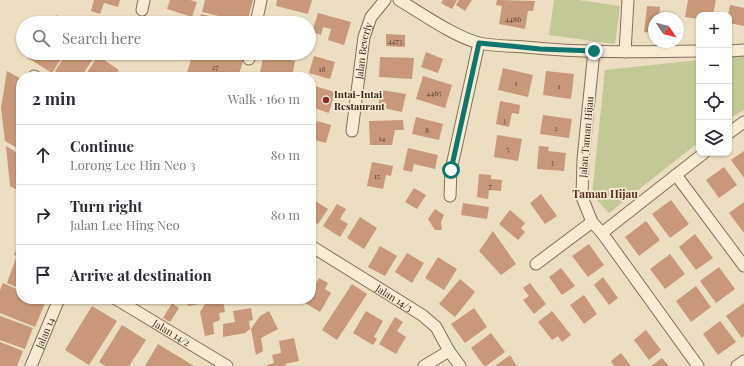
<!DOCTYPE html>
<meta charset="utf-8">
<style>
:root{--surface:#fff;--page:#f2f2f3;--text:#2b2b33;--muted:#7c7c81;--line:#e1e1e2}
body{margin:0;font-family:"Playfair Display",serif;background:var(--page);color:var(--text)}
.controls{position:absolute;right:12px;top:12px;display:grid;overflow:hidden;border-radius:8px;box-shadow:0 1px 3px #0004}
.controls button{width:36px;height:36px;display:grid;place-items:center;padding:0;border:0;border-bottom:1px solid var(--line);background:var(--surface);color:var(--text);font:20px sans-serif}
.compass{position:absolute;left:648px;top:12px;width:36px;height:36px;border-radius:50%;background:var(--surface);box-shadow:0 1px 3px #0004;rotate:125deg}
.stop{position:absolute;width:12px;height:12px;margin:-9px;border:3px solid #0f766e;border-radius:50%;background:#fff}
.stop.end{background:#0f766e;border-color:#fff;box-shadow:0 1px 4px #0008}
.list{margin:0;padding:0;list-style:none}
h2{display:flex;justify-content:space-between;align-items:center;height:52px;margin:0;padding:0 16px;font-size:17px}
h2 small{font-size:13px;font-weight:400;color:var(--muted)}
.list li{display:grid;grid-template-columns:26px 1fr auto;gap:12px;align-items:center;box-sizing:border-box;height:60px;padding:0 16px;border-top:1px solid var(--line)}
.list b{display:block;font-size:15px;white-space:nowrap}
.list p{margin:0;font-size:13px;white-space:nowrap;color:var(--muted)}
.list em{font-size:13px;font-style:normal;color:var(--muted)}
.icon{flex:none;width:22px;height:22px;fill:none;stroke:currentColor;stroke-width:2;stroke-linecap:round;stroke-linejoin:round}
.map{position:relative;flex:none;width:744px;height:366px;overflow:hidden}
.search{position:absolute;background:var(--surface);box-shadow:0 1px 3px #0004;left:16px;top:16px;width:300px;height:44px;display:flex;align-items:center;gap:10px;box-sizing:border-box;padding:0 14px;border-radius:22px;color:var(--muted);font-size:15px}
.panel{position:absolute;background:var(--surface);box-shadow:0 1px 3px #0004;left:16px;top:72px;width:300px;height:232px;border-radius:16px}
.map>svg:first-child{display:block}
.green{fill:#c3c995}
.building{fill:#c89878}
.lines{fill:none;stroke-linecap:round;stroke-linejoin:round}
.street-casing{stroke:#846f59;stroke-width:13}
.street{stroke:#f7ecd3;stroke-width:11}
.route{stroke:#0f766e;stroke-width:5}
.poi-dot{fill:#902c2d;stroke:#f3e9cf;stroke-width:1.5}
.labels{text-anchor:middle;dominant-baseline:central;stroke-width:3.5;stroke-linejoin:round;paint-order:stroke}
.number-label{font-size:8px;fill:#594434}
.street-label{font-size:10px;fill:#34281d;stroke:#f3e9cf}
.poi-label{font-size:10px;font-weight:bold;fill:#34281d;stroke:#f3e9cf;text-anchor:start}
.neighbourhood-label{font-size:11px;font-weight:bold;fill:#5f2b1e;stroke:#f3e9cf}
</style>
<div class="map">
<svg width="744" height="366" viewBox="0 0 744 366">
<rect width="100%" height="100%" fill="#ecdec0"/>
<path class="green" d="M 554,0 L 579,0 L 620,6 L 615,44 L 549,35 Z
M 744,56 L 744,110 L 729,119 L 729,57 Z
M 699,60 L 699,142 L 609,213 L 592,195 L 605,70 Z"/>
<path class="building" d="M 94,0 L 120,0 L 118,7 L 104,3 L 100,14 L 91,11 Z
M 170,0 L 190,0 L 197,2 L 192,17 L 167,9 Z
M 205,0 L 253,0 L 247,23 L 202,12 Z
M 277,0 L 312,0 L 308,14 L 276,6 Z
M 443,0 L 457,0 L 452,9 L 441,3 Z
M 459,0 L 472,0 L 465,11 L 456,5 Z
M 497,0 L 535,1 L 533,11 L 528,11 L 525,29 L 499,24 L 502,6 L 496,5 Z
M 688,0 L 716,0 L 713,15 L 699,15 L 699,19 L 685,17 Z
M 730,5 L 744,8 L 744,26 L 729,23 L 728,15 Z
M 647,6 L 660,7 L 659,18 L 654,18 L 654,33 L 644,32 Z
M 318,13 L 351,22 L 344,45 L 328,40 L 331,29 L 323,27 L 321,35 L 312,32 Z
M 201,14 L 235,22 L 235,23 L 199,23 Z
M 56,15 L 67,23 L 51,23 Z
M 143,18 L 159,22 L 159,23 L 143,23 Z
M 386,34 L 405,35 L 405,47 L 386,46 Z
M 426,52 L 443,59 L 438,73 L 421,67 Z
M 31,53 L 65,53 L 52,73 L 28,58 Z
M 67,53 L 97,53 L 81,77 L 64,77 L 55,71 Z
M 193,53 L 225,53 L 244,58 L 238,77 L 200,77 L 187,73 Z
M 264,54 L 295,61 L 292,77 L 259,77 Z
M 98,56 L 119,70 L 114,77 L 84,77 Z
M 314,56 L 335,62 L 330,79 L 309,73 Z
M 380,57 L 414,58 L 412,79 L 379,77 Z
M 503,68 L 533,75 L 528,97 L 498,90 Z
M 7,71 L 21,79 L 21,146 L 19,149 L 5,141 L 1,108 Z
M 546,71 L 574,74 L 571,99 L 543,95 Z
M 423,76 L 452,85 L 445,108 L 416,99 Z
M 311,85 L 335,92 L 329,113 L 311,107 Z
M 381,90 L 406,94 L 402,112 L 378,107 Z
M 500,101 L 520,105 L 519,114 L 512,113 L 509,127 L 496,124 Z
M 543,115 L 572,119 L 569,138 L 540,134 Z
M 416,117 L 443,124 L 439,140 L 412,134 Z
M 403,120 L 404,130 L 395,130 L 392,145 L 370,145 L 369,121 Z
M 317,121 L 331,125 L 326,143 L 311,139 Z
M 497,135 L 522,139 L 518,161 L 494,157 Z
M 6,146 L 21,155 L 21,192 L 10,186 Z
M 539,146 L 549,147 L 548,151 L 566,153 L 564,171 L 537,169 Z
M 408,148 L 438,155 L 435,169 L 414,164 L 412,172 L 403,170 Z
M 744,151 L 744,178 L 731,160 Z
M 372,162 L 393,166 L 391,176 L 386,175 L 383,189 L 367,186 Z
M 724,167 L 737,185 L 719,198 L 706,180 Z
M 479,174 L 491,175 L 491,179 L 502,180 L 501,191 L 489,190 L 488,199 L 477,197 Z
M 414,188 L 426,195 L 417,209 L 405,202 Z
M 541,194 L 557,216 L 545,224 L 530,203 Z
M 312,199 L 328,209 L 318,224 L 311,220 Z
M 671,200 L 689,224 L 670,238 L 652,214 Z
M 744,202 L 744,233 L 729,213 Z
M 463,203 L 489,207 L 487,219 L 461,215 Z
M 337,204 L 346,209 L 340,219 L 348,224 L 340,237 L 323,226 Z
M 435,209 L 444,215 L 441,222 L 442,230 L 435,230 L 428,219 Z
M 510,210 L 525,223 L 521,228 L 525,232 L 518,240 L 499,224 Z
M 360,217 L 377,228 L 364,249 L 347,238 Z
M 646,221 L 660,240 L 639,256 L 625,237 Z
M 493,231 L 516,264 L 501,275 L 479,251 Z
M 695,234 L 713,258 L 696,270 L 679,247 Z
M 21,239 L 21,257 L 14,255 Z
M 589,244 L 604,265 L 588,277 L 572,256 Z
M 380,246 L 397,256 L 385,276 L 368,267 Z
M 407,253 L 424,263 L 412,283 L 395,272 Z
M 670,254 L 685,274 L 665,289 L 650,269 Z
M 438,257 L 457,269 L 444,290 L 425,278 Z
M 16,258 L 21,260 L 21,289 L 7,283 Z
M 719,267 L 735,289 L 716,303 L 700,281 Z
M 561,268 L 575,286 L 562,295 L 549,277 Z
M 603,277 L 618,298 L 609,305 L 594,285 Z
M 319,278 L 328,283 L 325,289 L 331,293 L 320,312 L 305,303 L 307,299 L 311,299 L 311,292 Z
M 460,279 L 475,292 L 455,317 L 439,304 Z
M 3,283 L 21,291 L 21,299 L 42,299 L 46,301 L 35,327 L 0,313 L 0,290 Z
M 530,283 L 546,304 L 534,314 L 523,300 L 529,296 L 523,288 Z
M 352,284 L 367,294 L 337,340 L 322,330 Z
M 696,286 L 711,307 L 691,322 L 676,301 Z
M 584,295 L 597,314 L 584,324 L 570,305 Z
M 186,299 L 198,299 L 199,304 L 188,306 Z
M 208,299 L 219,299 L 217,303 L 223,301 L 225,312 L 219,313 L 220,320 L 213,323 L 214,334 L 205,336 L 200,312 Z
M 172,303 L 179,308 L 170,322 L 163,318 Z
M 744,303 L 744,336 L 742,338 L 726,316 Z
M 92,306 L 117,321 L 89,365 L 65,350 Z
M 251,308 L 253,320 L 249,321 L 250,329 L 245,333 L 223,337 L 223,324 L 235,322 L 233,311 Z
M 474,308 L 487,327 L 465,343 L 451,324 Z
M 269,311 L 278,329 L 261,338 L 263,351 L 256,355 L 251,329 L 260,316 Z
M 366,311 L 383,321 L 374,337 L 377,339 L 373,345 L 353,333 Z
M 552,311 L 571,335 L 562,342 L 558,336 L 552,340 L 538,322 Z
M 0,316 L 33,328 L 25,349 L 0,340 Z
M 395,317 L 403,322 L 397,331 L 406,337 L 396,354 L 379,344 Z
M 720,321 L 736,342 L 718,355 L 703,334 Z
M 122,325 L 146,340 L 129,366 L 105,366 L 99,362 Z
M 646,330 L 661,350 L 649,360 L 634,340 Z
M 491,333 L 505,352 L 486,366 L 484,366 L 471,348 Z
M 294,338 L 299,361 L 285,364 L 286,366 L 267,366 L 267,365 L 274,363 L 272,355 L 281,353 L 279,341 Z
M 0,342 L 23,351 L 17,366 L 0,366 Z
M 158,344 L 194,366 L 145,366 Z
M 621,353 L 631,366 L 614,366 L 611,361 Z
M 510,355 L 517,366 L 495,366 Z
M 662,358 L 669,366 L 651,366 Z"/>
<g class="lines">
<g class="street-casing">
<g id="street">
<path d="M 399,0 C 421,13 455,37 479,43 C 494,46 510,46 525,47 C 583,53 641,52 699,51"/>
<path d="M 142,10 L 144,0"/>
<path d="M 256,23 L 261,0"/>
<path d="M 594,51 L 583,159 L 582,197 L 592,222 L 602,233 L 698,366"/>
<path d="M 729,51 L 744,50"/>
<path d="M 625,52 L 628,0"/>
<path d="M 249,59 L 250,53"/>
<path d="M 34,76 L 36,77"/>
<path id="s1" d="M 352,131 L 364,37 L 371,17 L 385,0"/>
<path d="M 729,133 L 744,122"/>
<path d="M 676,175 L 744,266"/>
<path d="M 450,196 L 451,170 L 479,43"/>
<path d="M 602,233 L 704,153"/>
<path id="s2" d="M 311,246 L 422,315 L 436,327 L 449,351 L 460,366"/>
<path d="M 536,264 L 592,222"/>
<path id="s3" d="M 116,299 L 227,366"/>
<path id="s4" d="M 31,366 L 59,299"/>
<path d="M 424,366 L 449,351"/>
<path d="M 737,366 L 744,361"/>
</g>
</g>
<use href="#street" class="street"/>
</g>
<g class="lines">
<path class="route" d="M 451,170 L 479,43 L 540,49 L 594,51"/>
</g>
<circle class="poi-dot" cx="326" cy="100" r="4"/>
<g class="labels">
<g class="number-label">
<text x="513" y="18">4486</text>
<text x="395" y="40">4473</text>
<text x="215" y="66">27</text>
<text x="322" y="68">18</text>
<text x="516" y="82">1</text>
<text x="559" y="85">1</text>
<text x="434" y="92">4465</text>
<text x="504" y="119">3</text>
<text x="556" y="127">2</text>
<text x="427" y="129">8</text>
<text x="382" y="137">14</text>
<text x="508" y="148">5</text>
<text x="552" y="161">3</text>
<text x="377" y="175">15</text>
<text x="490" y="185">7</text>
</g>
<g class="street-label">
<text stroke="none"><textPath href="#s1" startOffset="81">Jalan Beverly</textPath></text>
<text transform="translate(586 137) rotate(-85)">Jalan Taman Hijau</text>
<text stroke="none"><textPath href="#s2" startOffset="98">Jalan 14/3</textPath></text>
<text stroke="none"><textPath href="#s4" startOffset="36">Jalan 14</textPath></text>
<text stroke="none"><textPath href="#s3" startOffset="65">Jalan 14/2</textPath></text>
</g>
<g class="poi-label">
<text x="334" y="94">Intai-Intai<tspan x="334" dy="12">Restaurant</tspan></text>
</g>
<g class="neighbourhood-label">
<text x="605" y="193">Taman Hijau</text>
</g>
</g>
</svg>
<div class="controls">
<button>+</button>
<button>−</button>
<button><svg class="icon" aria-label="locate" viewBox="0 0 24 24"><circle cx="12" cy="12" r="6"/><path d="M12 2v4M12 18v4M2 12h4M18 12h4"/></svg></button>
<button><svg class="icon" aria-label="layers" viewBox="0 0 24 24"><path d="M12 4l9 5-9 5-9-5zM3 14l9 5 9-5"/></svg></button>
</div>
<svg class="compass" viewBox="-18 -18 36 36"><path d="M0-13l5 13h-10z" fill="#e53935"/><path d="M0 13l5-13h-10z" fill="#7c7c81"/></svg>
<div class="stop" style="left:451px;top:170px"></div>
<div class="stop end" style="left:594px;top:51px"></div>
<div class="search"><svg class="icon" aria-label="search" viewBox="0 0 24 24"><circle cx="10" cy="10" r="6"/><path d="M15 15l6 6"/></svg>Search here</div>
<section class="panel">
<h2>2 min<small>Walk · 160 m</small></h2>
<ul class="list">
<li><svg class="icon" aria-label="ahead" viewBox="0 0 24 24"><path d="M12 20V5M6 11l6-6 6 6"/></svg><div><b>Continue</b><p>Lorong Lee Hin Neo 3</p></div><em>80 m</em></li>
<li><svg class="icon" aria-label="right" viewBox="0 0 24 24"><path d="M7 20v-9h11M14 6l5 5-5 5"/></svg><div><b>Turn right</b><p>Jalan Lee Hing Neo</p></div><em>80 m</em></li>
<li><svg class="icon" aria-label="arrive" viewBox="0 0 24 24"><path d="M6 21V4h12l-3 4 3 4H6"/></svg><div><b>Arrive at destination</b></div></li>
</ul>
</section>
</div>
